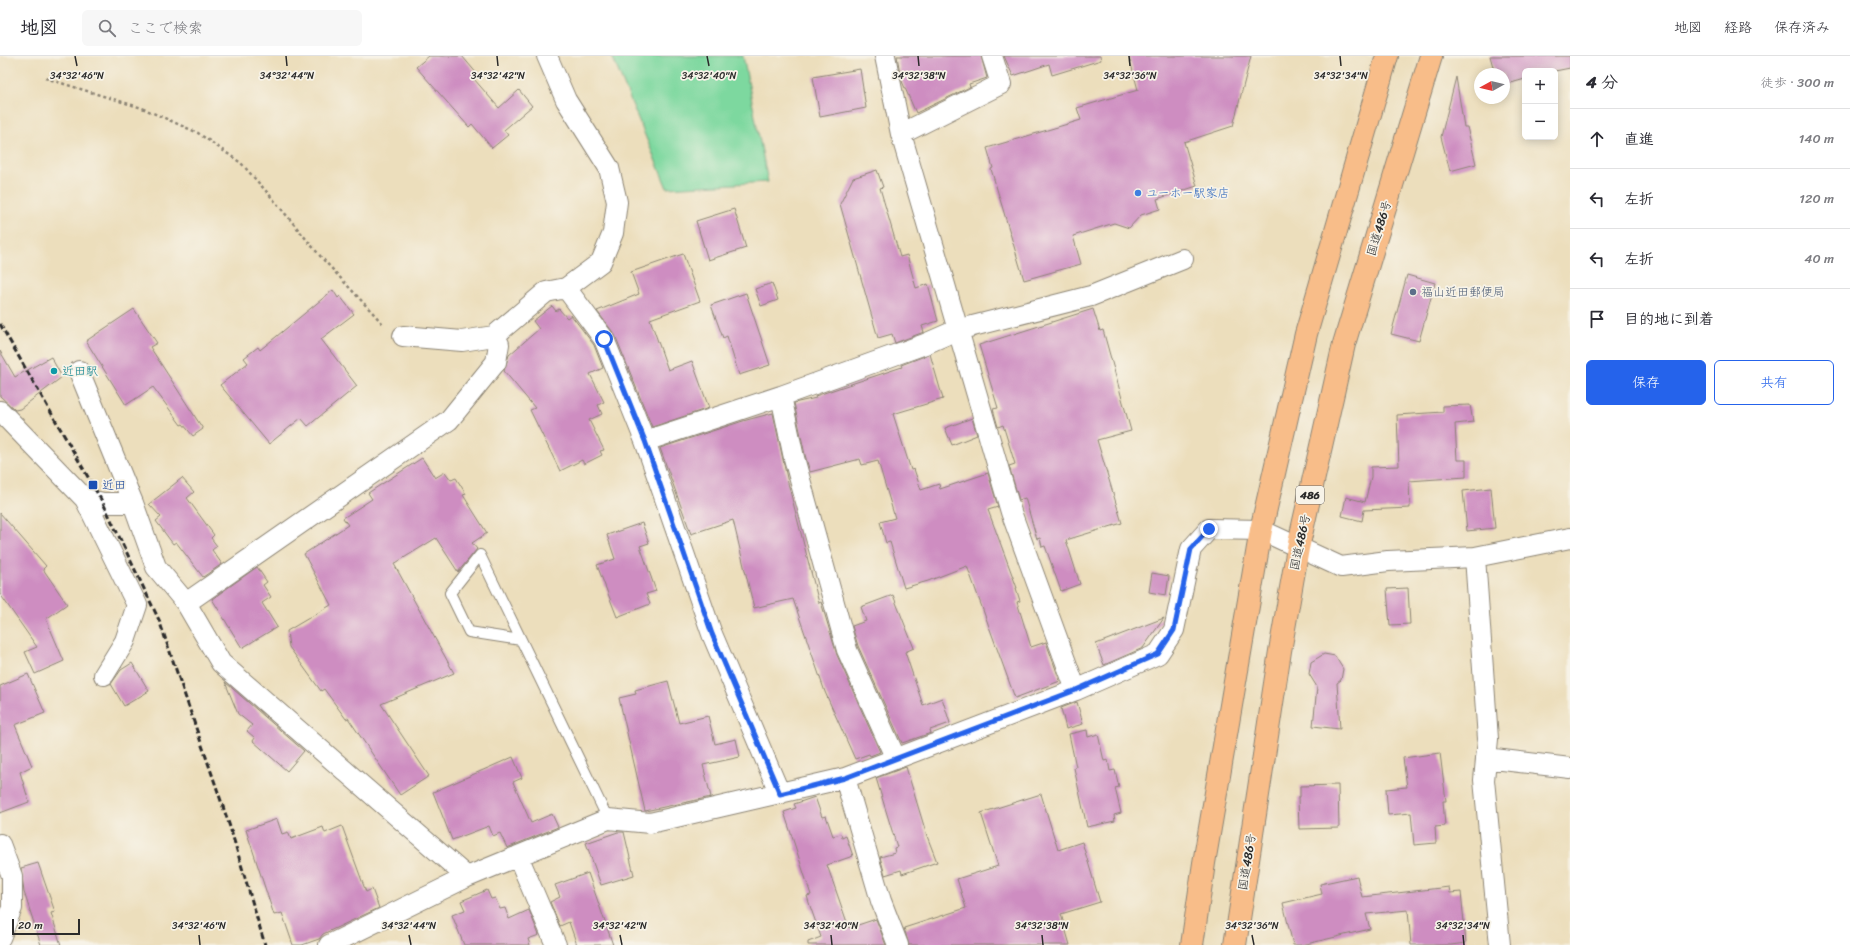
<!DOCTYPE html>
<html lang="ja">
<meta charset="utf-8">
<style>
:root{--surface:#fff;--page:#f7f7f7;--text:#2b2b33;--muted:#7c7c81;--line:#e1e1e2;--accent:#2563eb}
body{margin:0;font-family:Sriracha,"Klee One",sans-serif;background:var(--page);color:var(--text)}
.controls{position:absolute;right:12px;top:12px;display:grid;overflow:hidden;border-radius:6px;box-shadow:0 2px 10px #0003}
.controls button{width:36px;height:36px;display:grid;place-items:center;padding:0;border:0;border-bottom:1px solid var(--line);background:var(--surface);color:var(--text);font:20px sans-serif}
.compass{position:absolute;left:1474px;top:12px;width:36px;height:36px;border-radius:50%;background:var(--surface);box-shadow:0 2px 10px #0003;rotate:262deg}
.scale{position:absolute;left:12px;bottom:10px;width:68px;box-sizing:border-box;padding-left:4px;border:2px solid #2b2b2b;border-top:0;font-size:11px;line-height:14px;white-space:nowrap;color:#2b2b2b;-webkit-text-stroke:3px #f7f3e8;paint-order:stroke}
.stop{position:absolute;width:12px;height:12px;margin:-9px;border:3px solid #2563eb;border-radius:50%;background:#fff}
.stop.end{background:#2563eb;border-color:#fff;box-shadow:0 1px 4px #0008}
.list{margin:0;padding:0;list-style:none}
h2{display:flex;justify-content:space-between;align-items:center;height:52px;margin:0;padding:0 16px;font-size:17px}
h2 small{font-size:13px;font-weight:400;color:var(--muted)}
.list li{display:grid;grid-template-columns:26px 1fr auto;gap:12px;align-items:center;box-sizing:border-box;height:60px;padding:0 16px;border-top:1px solid var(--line)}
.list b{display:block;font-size:15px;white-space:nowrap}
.list em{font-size:13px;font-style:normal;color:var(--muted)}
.actions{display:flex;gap:8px;padding:12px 16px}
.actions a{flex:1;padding:9px 0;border:1px solid var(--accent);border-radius:6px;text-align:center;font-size:14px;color:var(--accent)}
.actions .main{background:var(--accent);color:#fff}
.icon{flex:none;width:22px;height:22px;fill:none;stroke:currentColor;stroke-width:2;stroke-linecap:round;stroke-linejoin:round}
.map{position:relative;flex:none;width:1570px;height:889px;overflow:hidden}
header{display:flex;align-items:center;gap:24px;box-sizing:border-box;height:56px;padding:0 20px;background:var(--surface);border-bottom:1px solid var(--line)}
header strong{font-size:19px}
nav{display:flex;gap:22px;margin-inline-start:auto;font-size:14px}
.search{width:280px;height:36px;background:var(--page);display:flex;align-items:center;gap:10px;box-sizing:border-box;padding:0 14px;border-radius:6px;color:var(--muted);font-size:15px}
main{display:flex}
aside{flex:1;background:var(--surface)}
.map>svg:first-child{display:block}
.green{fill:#7dd89f;stroke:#548265}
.building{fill:#ce8dc1}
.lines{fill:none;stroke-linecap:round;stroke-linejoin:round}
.lane-casing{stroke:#8c8474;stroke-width:12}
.street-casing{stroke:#8c8474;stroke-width:22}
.highway-casing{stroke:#8c8474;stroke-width:24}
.path{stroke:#8c8474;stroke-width:2.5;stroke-dasharray:3 3;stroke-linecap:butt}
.lane{stroke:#fff;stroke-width:10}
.street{stroke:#fff;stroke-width:20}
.highway{stroke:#f8bd89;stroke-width:22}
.rail{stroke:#2b2b2b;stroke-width:3;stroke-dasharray:6 3;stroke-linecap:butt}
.route{stroke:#2563eb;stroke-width:5}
.ticks{fill:none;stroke:#2b2b2b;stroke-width:1.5}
.shop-dot{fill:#3f7fe0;stroke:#f7f3e8;stroke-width:1.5}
.service-dot{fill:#5c6f8a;stroke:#f7f3e8;stroke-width:1.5}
.culture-dot{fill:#0f9aa8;stroke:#f7f3e8;stroke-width:1.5}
.transit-dot{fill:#1a4fb4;stroke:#f7f3e8;stroke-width:1.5}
.labels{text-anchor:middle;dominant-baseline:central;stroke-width:3.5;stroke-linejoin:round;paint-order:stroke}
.shield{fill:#f7f3e8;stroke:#686764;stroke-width:1}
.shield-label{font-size:11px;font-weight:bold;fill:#2b2b2b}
.shop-label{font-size:12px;fill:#366cbe;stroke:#f7f3e8;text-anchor:start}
.street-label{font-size:12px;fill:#2b2b2b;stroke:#f7f3e8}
.service-label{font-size:12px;fill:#4e5e75;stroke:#f7f3e8;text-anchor:start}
.culture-label{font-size:12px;fill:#0d838f;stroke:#f7f3e8;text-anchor:start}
.transit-label{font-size:12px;fill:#164399;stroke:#f7f3e8;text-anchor:start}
.ticks-label{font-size:10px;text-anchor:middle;fill:#2b2b2b;stroke:#f7f3e8;stroke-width:3.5;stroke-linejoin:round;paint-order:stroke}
</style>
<header>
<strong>地図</strong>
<div class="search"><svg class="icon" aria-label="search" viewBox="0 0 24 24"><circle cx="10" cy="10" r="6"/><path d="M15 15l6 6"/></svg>ここで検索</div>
<nav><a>地図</a><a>経路</a><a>保存済み</a></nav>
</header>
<main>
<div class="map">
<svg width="1570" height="889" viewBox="0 0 1570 889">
<rect width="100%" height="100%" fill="#f7f3e8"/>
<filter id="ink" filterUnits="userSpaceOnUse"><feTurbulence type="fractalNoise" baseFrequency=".025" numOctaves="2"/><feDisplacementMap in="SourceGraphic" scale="8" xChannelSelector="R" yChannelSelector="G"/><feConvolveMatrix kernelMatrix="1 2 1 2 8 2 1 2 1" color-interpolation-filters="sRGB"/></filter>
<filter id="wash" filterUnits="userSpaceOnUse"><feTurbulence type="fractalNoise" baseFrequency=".012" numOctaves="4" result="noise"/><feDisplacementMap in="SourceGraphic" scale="16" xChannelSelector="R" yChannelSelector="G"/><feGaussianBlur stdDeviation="0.9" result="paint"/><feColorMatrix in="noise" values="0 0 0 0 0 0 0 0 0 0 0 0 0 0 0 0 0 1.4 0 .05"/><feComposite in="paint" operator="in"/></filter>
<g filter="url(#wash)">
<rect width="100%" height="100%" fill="#ecdebc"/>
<path class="green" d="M 612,0 L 743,0 L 768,126 L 667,132 Z"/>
<g id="blocks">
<path class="building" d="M 429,0 L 462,0 L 478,19 L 474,23 L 499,52 L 519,34 L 532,50 L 504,74 L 508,79 L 492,92 L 472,68 L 469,71 L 416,11 Z
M 897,0 L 981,0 L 987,22 L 969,28 L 970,31 L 916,57 L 901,23 Z
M 1004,0 L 1100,0 L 1101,4 L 1052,19 L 1049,8 L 1013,20 Z
M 1129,0 L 1251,0 L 1233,70 L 1184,86 L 1197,130 L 1157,143 L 1160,153 L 1141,159 L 1129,172 L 1114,167 L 1073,180 L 1081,208 L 1024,224 L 991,113 L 993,112 L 987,92 L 1081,64 L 1077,52 L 1138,34 Z
M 1490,0 L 1570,0 L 1570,12 L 1555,15 L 1525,15 L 1525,23 L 1504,29 L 1504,18 L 1495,18 Z
M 860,13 L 866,52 L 820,61 L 813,21 Z
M 1456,21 L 1464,71 L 1467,71 L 1476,108 L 1450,115 L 1441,81 Z
M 877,114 L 883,131 L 880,132 L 900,201 L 907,199 L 916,232 L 928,228 L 938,265 L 922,270 L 924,276 L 895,287 L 892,278 L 878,282 L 840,148 L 853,122 Z
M 734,153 L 746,192 L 708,204 L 696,165 Z
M 683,198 L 700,245 L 650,263 L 668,314 L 692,305 L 709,352 L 652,371 L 615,279 L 597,255 L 639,238 L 631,216 Z
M 1407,219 L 1435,227 L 1419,285 L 1391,278 Z
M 772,227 L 778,244 L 761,250 L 755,233 Z
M 333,234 L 338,242 L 340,240 L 354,258 L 321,283 L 357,330 L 308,370 L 301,362 L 269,388 L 220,329 L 248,307 L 244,302 L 258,291 L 260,294 Z
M 746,237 L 770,309 L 739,319 L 727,280 L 723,282 L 711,249 Z
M 552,250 L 556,255 L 559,253 L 567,262 L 571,259 L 594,289 L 603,312 L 590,318 L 604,346 L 598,349 L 602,358 L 589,364 L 604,394 L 600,395 L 602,399 L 584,408 L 582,404 L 560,415 L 530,354 L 535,352 L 504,315 L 509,299 L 539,273 L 533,265 Z
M 134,253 L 157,287 L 150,291 L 203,373 L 193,380 L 183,368 L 181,369 L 153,331 L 126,349 L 86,285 Z
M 1093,253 L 1100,275 L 1103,274 L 1131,375 L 1097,384 L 1122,467 L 1066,484 L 1080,528 L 1061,535 L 1045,490 L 1042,491 L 1040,482 L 1037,483 L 1025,442 L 1019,444 L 1009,410 L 1015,408 L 1003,369 L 998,371 L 993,353 L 998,352 L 979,289 Z
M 0,295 L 15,321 L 51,301 L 62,321 L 20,353 L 15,354 L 0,340 Z
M 930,298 L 943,343 L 893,358 L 911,414 L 914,413 L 921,434 L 939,428 L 940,433 L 988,417 L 998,451 L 988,454 L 1017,532 L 1016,532 L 1020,545 L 1017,546 L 1031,591 L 1046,586 L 1060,625 L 1015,642 L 967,510 L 928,525 L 904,532 L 890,486 L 886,487 L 880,466 L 895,462 L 878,405 L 862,409 L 860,403 L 810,416 L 805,399 L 794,347 L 816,342 L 815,340 L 902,311 L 901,309 Z
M 1470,349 L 1473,366 L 1455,368 L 1457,404 L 1466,404 L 1466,421 L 1409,425 L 1410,452 L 1364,454 L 1362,465 L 1342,460 L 1346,441 L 1365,446 L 1371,421 L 1371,411 L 1399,410 L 1397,359 L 1443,356 L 1443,350 Z
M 773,357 L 788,427 L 819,547 L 821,546 L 837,599 L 880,696 L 870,700 L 869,698 L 855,703 L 825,636 L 793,543 L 754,552 L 733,464 L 691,478 L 660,392 L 743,365 Z
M 972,362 L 977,379 L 952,389 L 945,372 Z
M 422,402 L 435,422 L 445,416 L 451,424 L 456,422 L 466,438 L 463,439 L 487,477 L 472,487 L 477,493 L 458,516 L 436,482 L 394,508 L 454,617 L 381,648 L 429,720 L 400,739 L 348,662 L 346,663 L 324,633 L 321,635 L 289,591 L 287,575 L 331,549 L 304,498 L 348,469 L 343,462 L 372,443 L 368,437 Z
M 182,422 L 194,436 L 187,442 L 214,479 L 211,482 L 217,490 L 212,494 L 222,508 L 203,521 L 176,486 L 173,488 L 156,465 L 161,461 L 149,448 Z
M 1491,432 L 1495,472 L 1467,475 L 1463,435 Z
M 0,457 L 46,510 L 43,513 L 67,548 L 46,563 L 64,605 L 35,618 L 25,596 L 37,591 L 0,538 Z
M 642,467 L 649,487 L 640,490 L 656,535 L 646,538 L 650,548 L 617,561 L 597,509 L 615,503 L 607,479 Z
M 257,511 L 267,526 L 263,529 L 271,541 L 262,547 L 277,571 L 242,592 L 212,543 Z
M 1152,517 L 1169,520 L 1166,539 L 1149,536 Z
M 1408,532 L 1410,568 L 1390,569 L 1387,533 Z
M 893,539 L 914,592 L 905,596 L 923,649 L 942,642 L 950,667 L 930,674 L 931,677 L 902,687 L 858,590 L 852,570 L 866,565 L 861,551 Z
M 1164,562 L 1143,592 L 1104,609 L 1096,588 Z
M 1324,598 L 1335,600 L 1343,613 L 1341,624 L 1337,627 L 1340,673 L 1313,670 L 1317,631 L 1309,618 L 1311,606 Z
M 132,607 L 149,635 L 124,650 L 111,628 L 121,614 Z
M 28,618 L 45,657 L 15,669 L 32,710 L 20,716 L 29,746 L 0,757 L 0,630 Z
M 668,625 L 679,667 L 708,660 L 715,688 L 736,683 L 740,701 L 703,709 L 711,741 L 645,755 L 619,642 L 636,638 L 635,634 Z
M 225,626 L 304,695 L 287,715 L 253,685 L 255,682 L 247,675 L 252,669 L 238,658 Z
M 1077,646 L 1083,668 L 1066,673 L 1061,652 Z
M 1087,674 L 1088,681 L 1098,678 L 1104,705 L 1108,704 L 1110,715 L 1115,714 L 1119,731 L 1115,732 L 1121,757 L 1114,759 L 1115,765 L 1087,771 L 1074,712 L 1076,711 L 1069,678 Z
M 1440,697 L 1446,745 L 1443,745 L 1445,770 L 1435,771 L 1436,787 L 1414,789 L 1411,757 L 1388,759 L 1386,733 L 1407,731 L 1403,702 Z
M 513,701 L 522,722 L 513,726 L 531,767 L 552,758 L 558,771 L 507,792 L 500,777 L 493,780 L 489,770 L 452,784 L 433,736 Z
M 906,711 L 927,780 L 937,806 L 902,818 L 901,814 L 885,819 L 880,801 L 895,797 L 894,792 L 897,791 L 876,722 Z
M 1338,729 L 1339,772 L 1299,773 L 1298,741 L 1300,741 L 1300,730 Z
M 1041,738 L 1058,794 L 1082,786 L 1100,846 L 1061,858 L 1070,889 L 909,889 L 904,872 L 966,852 L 957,823 L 998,810 L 981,757 Z
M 815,741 L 822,761 L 826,760 L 833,780 L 841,778 L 842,782 L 846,780 L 853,800 L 827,809 L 849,872 L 876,863 L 886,889 L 808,889 L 808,886 L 821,881 L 810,850 L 807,840 L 811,839 L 784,756 L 796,752 L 794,748 Z
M 277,763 L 282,778 L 288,776 L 291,783 L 323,771 L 325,777 L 342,770 L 366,836 L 372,833 L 379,852 L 323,878 L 319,883 L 302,889 L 293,889 L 282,857 L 274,859 L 246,774 Z
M 618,776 L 624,776 L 634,819 L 601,829 L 586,787 Z
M 38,807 L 55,856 L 51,857 L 61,889 L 41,889 L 24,836 L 21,812 Z
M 588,817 L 613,889 L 577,889 L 569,866 L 560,870 L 550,846 L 560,841 L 555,829 Z
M 1357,820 L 1362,841 L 1449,831 L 1450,837 L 1461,836 L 1466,887 L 1451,889 L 1411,889 L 1408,854 L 1366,858 L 1370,873 L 1302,889 L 1293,889 L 1283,847 L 1322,838 L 1320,828 Z
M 487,834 L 491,843 L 495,842 L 500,853 L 505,852 L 509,863 L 529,854 L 539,879 L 528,883 L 530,889 L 464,889 L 452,859 L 465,854 L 461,845 Z"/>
</g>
</g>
<g filter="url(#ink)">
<use href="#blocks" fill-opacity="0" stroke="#8c8474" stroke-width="1"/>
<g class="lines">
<g class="lane-casing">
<path id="lane" d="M 521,584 L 469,576 L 450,537 L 480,499 L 608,763"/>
</g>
<g class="street-casing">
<path id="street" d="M 885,0 L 901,78 L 1011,456 L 1076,634
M 901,78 L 1001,28 L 992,0
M 566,232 L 604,283 L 645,385 L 712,578 L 780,738
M 403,280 L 462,285 L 494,280 L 546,236 L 566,232 L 601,206 L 613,177 L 617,146 L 609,112 L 566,44 L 547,0
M 79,315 L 133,447 L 156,511 L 186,547 L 221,607 L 467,821
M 781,340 L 794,402 L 847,594 L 896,703
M 0,355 L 85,443 L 137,549 L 125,585 L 104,619
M 645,385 L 781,340 L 925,288 L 957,274 L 1091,240 L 1183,203
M 85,443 L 103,447 L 133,447
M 1475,501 L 1488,683 L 1484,724 L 1500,889
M 186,547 L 449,364 L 496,306 L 499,288 L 494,280
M 1486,702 L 1570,712
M 845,722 L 881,845 L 898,889
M 0,788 L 12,820 L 12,852 L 0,882
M 518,800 L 556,889
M 329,889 L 467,821 L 608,763 L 650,767 L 845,722 L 1076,634 L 1158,598 L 1174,574 L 1191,493 L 1209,473 L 1261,474 L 1341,511 L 1388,505 L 1475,501 L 1570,482"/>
</g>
<g class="highway-casing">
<path id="highway" d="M 1192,889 L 1204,807 L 1261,474 L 1306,278 L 1387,0
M 1235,889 L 1280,595 L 1298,492 L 1344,288 L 1431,0"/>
</g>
<path class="path" d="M 45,22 L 142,52 L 198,77 L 241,107 L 273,143 L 321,201 L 384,269"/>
<use href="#lane" class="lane"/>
<use href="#street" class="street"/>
<use href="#highway" class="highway"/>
<path class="rail" d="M 0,268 L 103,447 L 159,564 L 230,771 L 265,889"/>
</g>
</g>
<g class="lines" filter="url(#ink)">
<path class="route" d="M 604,283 L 645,385 L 712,578 L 780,738 L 845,722 L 1076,634 L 1158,598 L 1174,574 L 1191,493 L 1209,473"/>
</g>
<path class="ticks" d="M 75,0 L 77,10M 286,0 L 287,10M 497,0 L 498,10M 707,0 L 709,10M 918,0 L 919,10M 1129,0 L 1130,10M 1340,0 L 1341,10M 199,879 L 200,889M 409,879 L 411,889M 620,879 L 622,889M 831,879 L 832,889M 1042,879 L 1043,889M 1252,879 L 1254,889M 1463,879 L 1464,889"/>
<circle class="shop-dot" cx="1138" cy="137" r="4"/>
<circle class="service-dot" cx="1413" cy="236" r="4"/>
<circle class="culture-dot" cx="54" cy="315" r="4"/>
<rect class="transit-dot" x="88" y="424" width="10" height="10" rx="2"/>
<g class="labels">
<rect class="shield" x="1296" y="430" width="28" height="18" rx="3"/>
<g class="shield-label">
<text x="1310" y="439">486</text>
</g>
<g class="shop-label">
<text x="1146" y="137">ユーホー駅家店</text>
</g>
<g class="street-label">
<text transform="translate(1379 172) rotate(-73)">国道486号</text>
<text transform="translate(1300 486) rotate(-78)">国道486号</text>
<text transform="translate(1247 806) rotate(-81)">国道486号</text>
</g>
<g class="service-label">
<text x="1421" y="236">福山近田郵便局</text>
</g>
<g class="culture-label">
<text x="62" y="315">近田駅</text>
</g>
<g class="transit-label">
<text x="102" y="429">近田</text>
</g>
</g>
<g class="ticks-label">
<text x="77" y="23">34°32'46"N</text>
<text x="287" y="23">34°32'44"N</text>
<text x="498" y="23">34°32'42"N</text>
<text x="709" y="23">34°32'40"N</text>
<text x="919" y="23">34°32'38"N</text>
<text x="1130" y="23">34°32'36"N</text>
<text x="1341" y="23">34°32'34"N</text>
<text x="199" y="873">34°32'46"N</text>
<text x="409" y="873">34°32'44"N</text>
<text x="620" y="873">34°32'42"N</text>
<text x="831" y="873">34°32'40"N</text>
<text x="1042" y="873">34°32'38"N</text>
<text x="1252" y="873">34°32'36"N</text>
<text x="1463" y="873">34°32'34"N</text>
</g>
</svg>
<div class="controls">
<button>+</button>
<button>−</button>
</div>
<svg class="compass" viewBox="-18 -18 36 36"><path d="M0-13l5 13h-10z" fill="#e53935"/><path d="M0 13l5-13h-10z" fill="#7c7c81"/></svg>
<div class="scale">20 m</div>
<div class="stop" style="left:604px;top:283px"></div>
<div class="stop end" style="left:1209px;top:473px"></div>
</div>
<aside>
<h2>4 分<small>徒歩 · 300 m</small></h2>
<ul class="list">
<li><svg class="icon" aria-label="ahead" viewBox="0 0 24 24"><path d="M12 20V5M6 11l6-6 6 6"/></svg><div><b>直進</b></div><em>140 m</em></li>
<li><svg class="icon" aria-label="left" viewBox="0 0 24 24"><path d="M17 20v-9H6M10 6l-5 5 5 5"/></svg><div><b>左折</b></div><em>120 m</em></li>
<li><svg class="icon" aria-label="left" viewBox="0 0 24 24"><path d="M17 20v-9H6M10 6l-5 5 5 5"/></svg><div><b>左折</b></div><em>40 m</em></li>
<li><svg class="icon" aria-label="arrive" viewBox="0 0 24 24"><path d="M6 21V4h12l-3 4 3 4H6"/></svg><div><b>目的地に到着</b></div></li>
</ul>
<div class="actions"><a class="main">保存</a><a>共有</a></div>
</aside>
</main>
